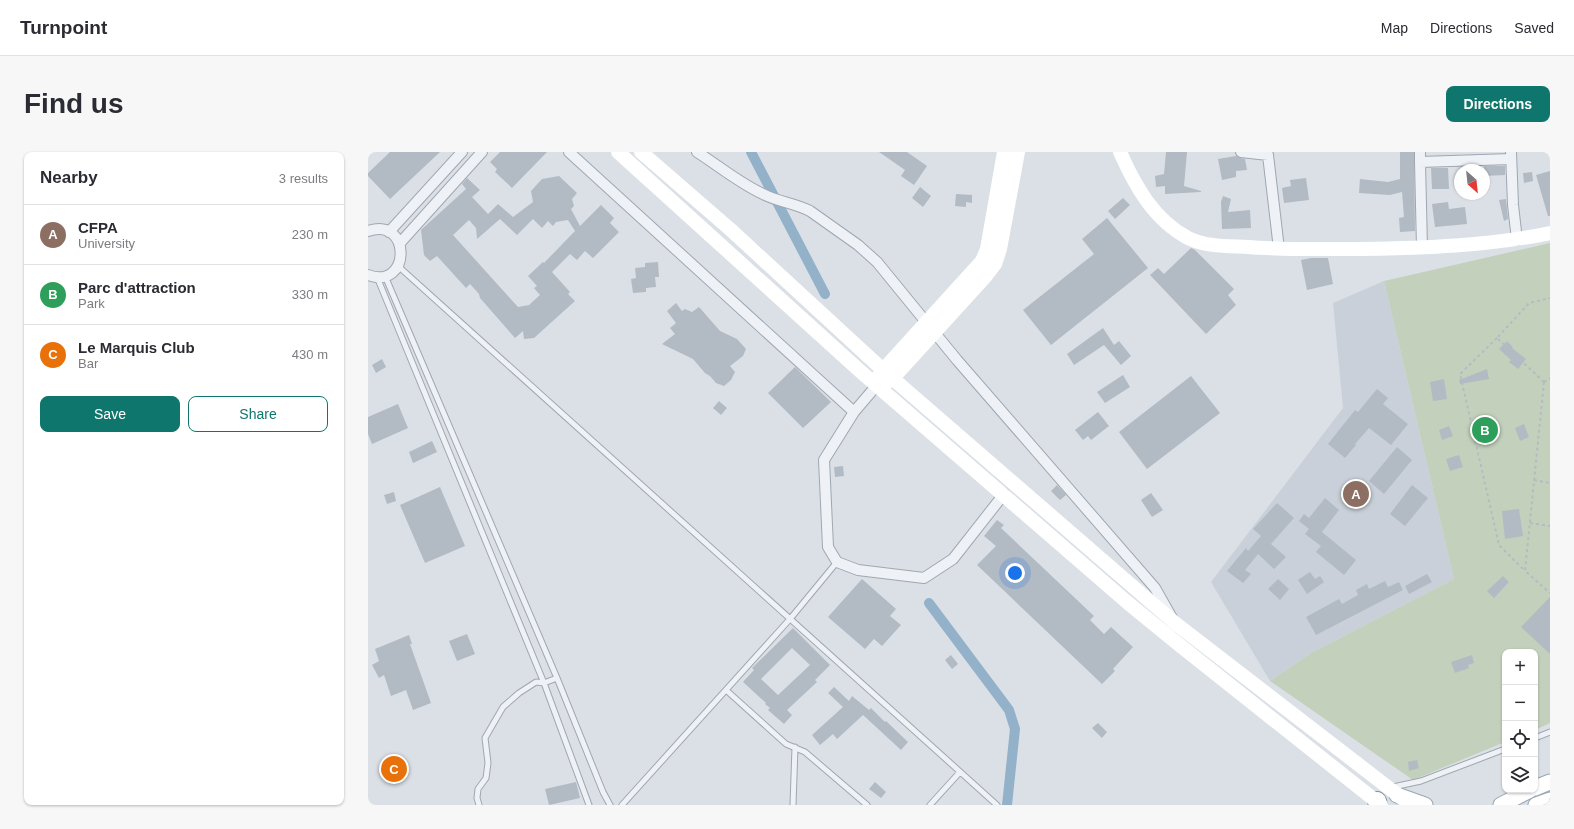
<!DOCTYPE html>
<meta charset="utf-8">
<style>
:root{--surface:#fff;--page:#f7f7f7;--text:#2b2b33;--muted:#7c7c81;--line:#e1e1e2;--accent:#0f766e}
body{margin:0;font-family:Helvetica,sans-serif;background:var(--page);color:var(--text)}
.controls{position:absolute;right:12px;bottom:12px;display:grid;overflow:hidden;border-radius:8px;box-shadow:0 1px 3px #0004}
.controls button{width:36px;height:36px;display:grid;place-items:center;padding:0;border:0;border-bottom:1px solid var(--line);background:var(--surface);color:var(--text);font:20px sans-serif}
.compass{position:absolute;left:1086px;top:12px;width:36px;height:36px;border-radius:50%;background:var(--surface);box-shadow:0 1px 3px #0004;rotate:153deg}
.you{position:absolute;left:647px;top:421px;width:14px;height:14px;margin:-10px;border:3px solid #fff;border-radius:50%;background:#1a73e8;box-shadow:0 0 0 6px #1a73e833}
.badge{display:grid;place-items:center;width:26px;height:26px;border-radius:50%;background:var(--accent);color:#fff;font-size:13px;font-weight:700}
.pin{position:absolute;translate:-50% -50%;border:2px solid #fff;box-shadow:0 1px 4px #0006}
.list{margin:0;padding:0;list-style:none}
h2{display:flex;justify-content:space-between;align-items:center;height:52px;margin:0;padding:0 16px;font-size:17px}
h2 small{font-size:13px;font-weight:400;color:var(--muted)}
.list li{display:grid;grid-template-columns:26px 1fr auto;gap:12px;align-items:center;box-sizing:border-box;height:60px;padding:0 16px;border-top:1px solid var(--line)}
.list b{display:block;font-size:15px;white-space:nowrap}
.list p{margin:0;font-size:13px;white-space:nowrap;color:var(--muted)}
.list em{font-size:13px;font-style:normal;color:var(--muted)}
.actions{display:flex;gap:8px;padding:12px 16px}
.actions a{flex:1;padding:9px 0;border:1px solid var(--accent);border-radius:8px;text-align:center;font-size:14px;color:var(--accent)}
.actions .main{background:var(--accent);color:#fff}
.icon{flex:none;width:22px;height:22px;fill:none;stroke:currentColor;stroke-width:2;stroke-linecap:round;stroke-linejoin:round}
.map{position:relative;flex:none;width:1182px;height:653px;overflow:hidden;border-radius:8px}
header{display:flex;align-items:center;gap:24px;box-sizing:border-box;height:56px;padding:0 20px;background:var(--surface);border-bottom:1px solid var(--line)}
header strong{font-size:19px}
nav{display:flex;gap:22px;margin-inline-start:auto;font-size:14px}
.intro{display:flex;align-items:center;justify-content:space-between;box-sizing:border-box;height:96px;padding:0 24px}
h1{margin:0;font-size:28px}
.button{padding:10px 18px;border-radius:8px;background:var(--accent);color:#fff;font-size:14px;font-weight:700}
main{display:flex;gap:24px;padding:0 24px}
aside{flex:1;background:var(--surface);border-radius:8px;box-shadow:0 1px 3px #0004}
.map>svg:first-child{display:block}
.built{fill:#c9d0d9}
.green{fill:#c3d1bc}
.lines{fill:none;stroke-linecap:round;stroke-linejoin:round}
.canal{stroke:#93b2c9;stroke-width:10}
.building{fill:#b2bac3;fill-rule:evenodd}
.lane-casing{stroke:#a0a7b0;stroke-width:7}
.street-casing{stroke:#a0a7b0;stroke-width:12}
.primary-casing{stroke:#9aa6b3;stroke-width:17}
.highway-casing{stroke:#828f9e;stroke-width:20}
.path{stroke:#b5bbc1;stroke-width:2;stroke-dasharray:3 3;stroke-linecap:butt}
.lane{stroke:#eef1f5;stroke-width:5}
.street{stroke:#eef1f5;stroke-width:10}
.secondary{stroke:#fff;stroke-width:14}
.primary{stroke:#fff;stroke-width:15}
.highway{stroke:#fff;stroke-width:18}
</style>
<header>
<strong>Turnpoint</strong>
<nav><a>Map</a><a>Directions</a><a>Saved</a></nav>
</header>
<div class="intro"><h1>Find us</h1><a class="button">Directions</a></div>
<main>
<aside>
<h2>Nearby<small>3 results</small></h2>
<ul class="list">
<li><span class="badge" style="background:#8d6e63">A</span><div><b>CFPA</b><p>University</p></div><em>230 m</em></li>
<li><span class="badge" style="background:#2e9e5b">B</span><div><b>Parc d'attraction</b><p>Park</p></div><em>330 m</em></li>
<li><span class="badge" style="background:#e8710a">C</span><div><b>Le Marquis Club</b><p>Bar</p></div><em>430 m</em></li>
</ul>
<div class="actions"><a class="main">Save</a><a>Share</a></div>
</aside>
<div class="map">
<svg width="1182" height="653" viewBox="0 0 1182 653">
<rect width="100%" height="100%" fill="#dbe0e6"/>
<path class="built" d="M 1016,129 L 1086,427 L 943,501 L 902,529 L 843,430 L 975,256 L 965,151 Z"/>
<path class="green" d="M 1182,91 L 1182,571 L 1167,578 L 1167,500 L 1137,500 L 1137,590 L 1045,628 L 902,529 L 943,501 L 1086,427 L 1016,129 Z"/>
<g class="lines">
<path class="canal" d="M 383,0 L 457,142
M 561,451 L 641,558 L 647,577 L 639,653"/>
</g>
<path class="building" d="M 22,0 L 72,0 L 22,47 L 0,24 L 0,21 Z
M 132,0 L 179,0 L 144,36 L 127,20 L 129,17 L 122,10 Z
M 511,0 L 539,0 L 559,14 L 546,33 L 533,24 L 537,18 Z
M 798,0 L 819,0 L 816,34 L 833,39 L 833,40 L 797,42 L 797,34 L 788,35 L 787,24 L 796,22 Z
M 1032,0 L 1046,0 L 1047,79 L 1032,80 L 1031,66 L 1036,65 L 1034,40 L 1022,43 L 991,41 L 992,27 L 1020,30 L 1032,27 Z
M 868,4 L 872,6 L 877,7 L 879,18 L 868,19 L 868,25 L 854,28 L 850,7 Z
M 1116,14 L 1137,14 L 1137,23 L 1116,24 Z
M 1063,16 L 1080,16 L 1081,37 L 1064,37 Z
M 1182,19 L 1182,64 L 1180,64 L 1168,23 Z
M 1164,20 L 1165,29 L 1156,31 L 1155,21 Z
M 191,24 L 209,41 L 204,47 L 206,54 L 203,57 L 212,74 L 233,53 L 246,66 L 242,71 L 251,80 L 225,106 L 217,99 L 209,108 L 202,102 L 184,120 L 202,140 L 200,142 L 207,149 L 166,186 L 156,187 L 155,179 L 147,186 L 112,146 L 111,142 L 102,132 L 98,136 L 69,104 L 62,109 L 56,103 L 53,78 L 98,37 L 94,32 L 99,26 L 112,38 L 104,45 L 120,62 L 130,52 L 145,65 L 165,50 L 163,39 L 174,27 ZM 132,67 L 149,83 L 165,67 L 174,76 L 180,69 L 185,74 L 188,70 L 200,68 L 207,79 L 176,111 L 175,110 L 160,124 L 169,134 L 166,136 L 172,143 L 161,153 L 150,155 L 85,83 L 101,68 L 108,76 L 109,87 Z
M 938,26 L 941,48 L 916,51 L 914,36 L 923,34 L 922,28 Z
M 552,35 L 563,44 L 555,55 L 544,46 Z
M 588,42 L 604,43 L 604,51 L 598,50 L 598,55 L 587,54 Z
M 855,44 L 863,47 L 860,60 L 882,58 L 883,76 L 854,77 L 853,50 Z
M 755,46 L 762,53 L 747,67 L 740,59 Z
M 1138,47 L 1140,67 L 1136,69 L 1131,48 Z
M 1080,50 L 1081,57 L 1097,55 L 1099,72 L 1067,75 L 1064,52 Z
M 739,66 L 780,116 L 683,193 L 655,158 L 726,102 L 714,87 Z
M 823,96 L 827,98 L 866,137 L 860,143 L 868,153 L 838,182 L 782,123 L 790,116 L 796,122 Z
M 943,106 L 960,106 L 965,132 L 939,138 L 933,108 Z
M 290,110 L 291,125 L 287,125 L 288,135 L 278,136 L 278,140 L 265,141 L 263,127 L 268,126 L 267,116 L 277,115 L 277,111 Z
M 308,151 L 314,159 L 317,157 L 324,160 L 331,155 L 352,179 L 369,187 L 378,197 L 375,204 L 362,214 L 367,220 L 363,228 L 356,234 L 348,231 L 342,224 L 337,221 L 325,207 L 294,192 L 307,182 L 302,176 L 308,171 L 299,159 Z
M 735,176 L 746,193 L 751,189 L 763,204 L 753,213 L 736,193 L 706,213 L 699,202 Z
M 1139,189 L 1145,195 L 1144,196 L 1158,207 L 1150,217 L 1141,210 L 1143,208 L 1131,197 Z
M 14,207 L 18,215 L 8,221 L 4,213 Z
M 427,215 L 463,250 L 435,276 L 400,241 Z
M 1119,217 L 1121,227 L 1092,232 L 1091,228 Z
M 755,223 L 762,235 L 737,251 L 729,240 Z
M 823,224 L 852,261 L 779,317 L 751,280 Z
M 1076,227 L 1079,247 L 1065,249 L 1062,230 Z
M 1009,237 L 1020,246 L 1015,252 L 1040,272 L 1023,293 L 1001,276 L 987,292 L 988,293 L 977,306 L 960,292 L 987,258 L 990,260 Z
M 351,249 L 359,256 L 353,263 L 345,256 Z
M 30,252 L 40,276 L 4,292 L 0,282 L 0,265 Z
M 730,260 L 741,274 L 723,288 L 720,284 L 715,288 L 707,278 Z
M 1156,272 L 1161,285 L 1152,289 L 1147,276 Z
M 1081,274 L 1085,284 L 1074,288 L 1071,278 Z
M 64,289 L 69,300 L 45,311 L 41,300 Z
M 1029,295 L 1044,308 L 1016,342 L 1001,329 Z
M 1091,303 L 1095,315 L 1082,319 L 1078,307 Z
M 475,314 L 476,324 L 467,325 L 466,315 Z
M 689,333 L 698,343 L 692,348 L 683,339 Z
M 1044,333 L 1060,346 L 1037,374 L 1022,362 Z
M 72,335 L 97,394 L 57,411 L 32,353 Z
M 26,340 L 28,349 L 19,352 L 16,343 Z
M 783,341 L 795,358 L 784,365 L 773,348 Z
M 957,346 L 971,358 L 954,380 L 988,408 L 976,423 L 948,400 L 953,394 L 937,382 L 941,377 L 931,369 L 936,362 L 941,366 Z
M 909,351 L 926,366 L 903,392 L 918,405 L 906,417 L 890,402 L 877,418 L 883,422 L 875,431 L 859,419 L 878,396 L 880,399 L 893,384 L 885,377 Z
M 1151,357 L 1155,384 L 1137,387 L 1134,359 Z
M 629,368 L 636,373 L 633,376 L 726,464 L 722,468 L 736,482 L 743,475 L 765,495 L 745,517 L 747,519 L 734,532 L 609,413 L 628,394 L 616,384 Z
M 942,420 L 947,427 L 952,424 L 956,430 L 939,442 L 930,428 Z
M 1059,422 L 1064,430 L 1041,442 L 1037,434 Z
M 1135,424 L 1141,430 L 1126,446 L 1119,439 Z
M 494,427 L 528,457 L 522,464 L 533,473 L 514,494 L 506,487 L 497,497 L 460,465 Z
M 910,427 L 921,437 L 912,448 L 900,437 Z
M 1017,429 L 1020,435 L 1031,430 L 1035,438 L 948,483 L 938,465 L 971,447 L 974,452 L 990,443 L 988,438 L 999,432 L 1001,437 Z
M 1182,445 L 1182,502 L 1153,475 Z
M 425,476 L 462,513 L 447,528 L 449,530 L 419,558 L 424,563 L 416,572 L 400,558 L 402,556 L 397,552 L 398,551 L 375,530 L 386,518 L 384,516 ZM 424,496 L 442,513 L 410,543 L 393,527 Z
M 99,482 L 107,502 L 89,509 L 81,489 Z
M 41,483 L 44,492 L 42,492 L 63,551 L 45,558 L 38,538 L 23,544 L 16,523 L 11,526 L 4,513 L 11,509 L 7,497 Z
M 583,503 L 590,512 L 584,517 L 577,508 Z
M 1104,503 L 1106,511 L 1100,513 L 1101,516 L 1087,521 L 1083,510 Z
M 466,535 L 481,549 L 484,544 L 501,558 L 503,556 L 517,570 L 518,569 L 540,590 L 533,598 L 495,563 L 469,587 L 465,582 L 452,593 L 444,583 L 475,555 L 460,541 Z
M 730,571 L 739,580 L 734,586 L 724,576 Z
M 1049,608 L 1051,616 L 1041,619 L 1040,610 Z
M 208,630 L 212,646 L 181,653 L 177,637 Z
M 507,630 L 518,640 L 513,646 L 501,637 Z"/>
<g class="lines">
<g class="lane-casing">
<path id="lane" d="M 30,114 L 629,653
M 17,124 L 189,526 L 235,640 L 242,653
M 9,125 L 176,531 L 221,653
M 358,538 L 418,592 L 437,600 L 499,653
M 1167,586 L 1182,580
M 1025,635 L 1053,629 L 1137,597
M 111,653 L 109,646 L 110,637 L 118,626 L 120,611 L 117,586 L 135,555 L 151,541 L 168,530 L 176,531 L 189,526
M 254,653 L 422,467 L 469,410
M 425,653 L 427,595
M 562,653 L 592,620"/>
</g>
<g class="street-casing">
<path id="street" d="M 201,0 L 486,260
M 329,0 C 351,14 371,31 395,42 C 410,50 427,51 442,59 L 490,93 L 509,110 L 589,208 L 787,436 L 804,466
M 873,0 L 900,3 L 911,97
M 1052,0 L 1052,10 L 1143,7
M 1143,0 L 1145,53 L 1149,88
M 1052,10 L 1054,96
M 0,79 C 44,64 43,139 0,123
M 21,80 L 94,0
M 32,91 L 114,0
M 509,233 L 486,260 L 456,308 L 460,395 L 469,410 L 490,418 L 556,426 L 585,407 L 636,342"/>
</g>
<g class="primary-casing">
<path id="primary" d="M 1167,636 L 1182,630
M 1029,643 L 1057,653
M 1133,653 L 1162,638
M 1168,653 L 1182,648"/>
</g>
<g class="highway-casing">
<path id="highway" d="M 1009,649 L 1010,653"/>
</g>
<path class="path" d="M 1129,186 L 1092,222 L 1131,393 L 1157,419
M 1176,230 L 1157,419 L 1182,441
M 1176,230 L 1129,186 L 1161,151 L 1182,146
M 1176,230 L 1182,226
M 1166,328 L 1182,331
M 1162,371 L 1182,374"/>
<use href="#lane" class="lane"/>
<use href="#street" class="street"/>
<path class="secondary" d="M 250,0 L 492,219 L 760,451 L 809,491 L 1013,653
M 273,0 L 363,78 L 515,218 L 807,471 L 1039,650
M 636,0 L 619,97 L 614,109 L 515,218 L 510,225 L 509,233 L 518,231 L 525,226 L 617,125 L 627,112 L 632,97 L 650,0
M 752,0 C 767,34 786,68 820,86 C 838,95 861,94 880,95 C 917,98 955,97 992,97 C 1056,96 1120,94 1182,81"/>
<use href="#primary" class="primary"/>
<use href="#highway" class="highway"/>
</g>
</svg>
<div class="controls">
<button>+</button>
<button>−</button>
<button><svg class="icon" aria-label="locate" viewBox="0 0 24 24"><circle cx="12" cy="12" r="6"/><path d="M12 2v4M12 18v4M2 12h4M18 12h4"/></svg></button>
<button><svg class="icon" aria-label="layers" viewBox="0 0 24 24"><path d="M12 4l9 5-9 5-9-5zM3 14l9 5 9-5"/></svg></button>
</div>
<svg class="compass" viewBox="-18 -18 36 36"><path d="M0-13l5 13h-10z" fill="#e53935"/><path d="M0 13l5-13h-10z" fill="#7c7c81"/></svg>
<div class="you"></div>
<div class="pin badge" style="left:988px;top:342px;background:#8d6e63">A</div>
<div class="pin badge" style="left:1117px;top:278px;background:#2e9e5b">B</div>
<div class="pin badge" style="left:26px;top:617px;background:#e8710a">C</div>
</div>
</main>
